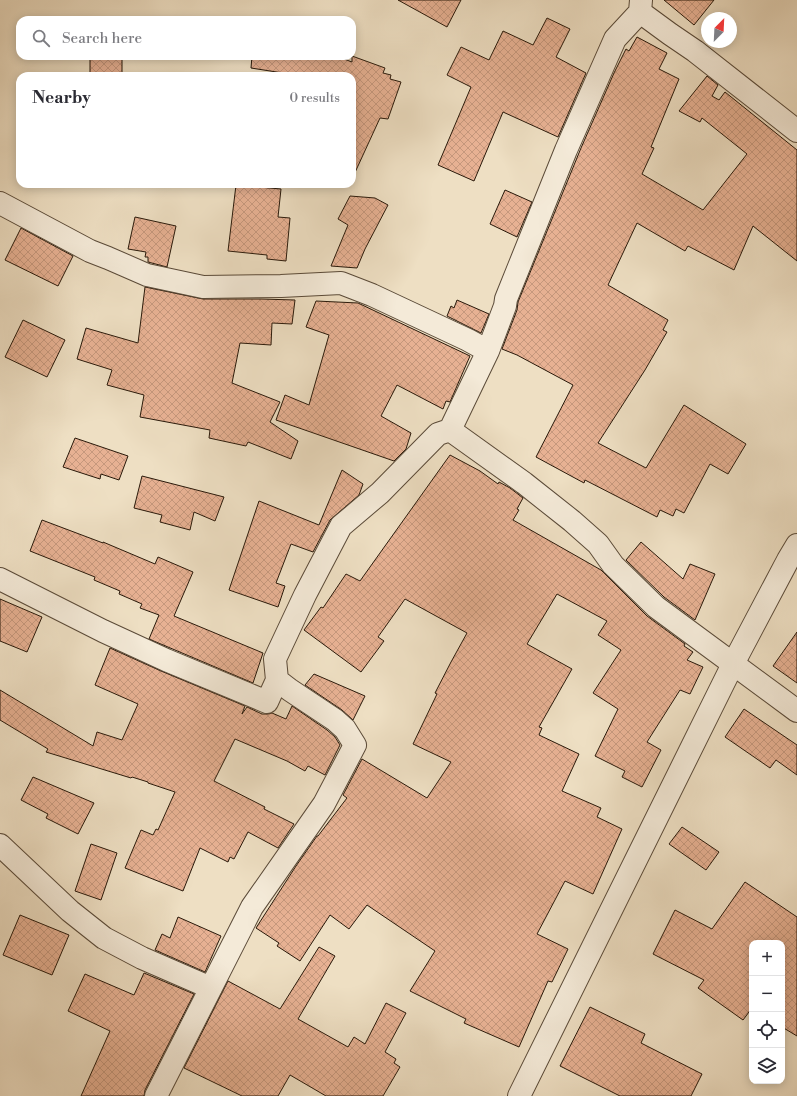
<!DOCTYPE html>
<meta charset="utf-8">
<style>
:root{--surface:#fff;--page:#f7f7f7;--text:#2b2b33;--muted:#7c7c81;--line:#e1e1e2}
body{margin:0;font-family:"Libre Bodoni",serif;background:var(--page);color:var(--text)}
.controls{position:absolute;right:12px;bottom:12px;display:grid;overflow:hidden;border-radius:8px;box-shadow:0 2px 10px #0003}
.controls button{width:36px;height:36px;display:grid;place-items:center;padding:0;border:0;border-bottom:1px solid var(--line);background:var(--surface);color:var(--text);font:20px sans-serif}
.compass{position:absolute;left:701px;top:12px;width:36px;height:36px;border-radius:50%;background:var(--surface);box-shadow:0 2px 10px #0003;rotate:24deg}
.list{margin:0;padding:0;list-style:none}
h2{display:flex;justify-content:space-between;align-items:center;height:52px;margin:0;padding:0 16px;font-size:17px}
h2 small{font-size:13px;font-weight:400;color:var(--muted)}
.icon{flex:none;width:22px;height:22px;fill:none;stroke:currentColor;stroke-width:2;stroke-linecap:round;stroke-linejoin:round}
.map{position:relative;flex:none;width:797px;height:1096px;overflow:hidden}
.search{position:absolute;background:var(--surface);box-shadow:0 2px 10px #0003;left:16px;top:16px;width:340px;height:44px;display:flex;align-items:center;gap:10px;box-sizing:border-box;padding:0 14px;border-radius:12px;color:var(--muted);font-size:15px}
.panel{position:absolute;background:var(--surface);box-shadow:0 2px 10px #0003;left:16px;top:72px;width:340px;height:116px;border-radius:12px}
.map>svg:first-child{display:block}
.building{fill:url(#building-cross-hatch);stroke:#29190a}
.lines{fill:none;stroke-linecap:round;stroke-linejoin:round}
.minor-casing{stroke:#5a4a38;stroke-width:24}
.tertiary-casing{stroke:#5a4a38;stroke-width:24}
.minor{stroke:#f4ead8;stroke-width:22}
.tertiary{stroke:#f4ead8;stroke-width:22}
</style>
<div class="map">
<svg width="797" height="1096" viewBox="0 0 797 1096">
<defs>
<pattern id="building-cross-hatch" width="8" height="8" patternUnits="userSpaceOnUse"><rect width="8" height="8" fill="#e7b193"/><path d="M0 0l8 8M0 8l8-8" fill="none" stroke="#c6987d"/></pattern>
</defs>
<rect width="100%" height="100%" fill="#eedfc3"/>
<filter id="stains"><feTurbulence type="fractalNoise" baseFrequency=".005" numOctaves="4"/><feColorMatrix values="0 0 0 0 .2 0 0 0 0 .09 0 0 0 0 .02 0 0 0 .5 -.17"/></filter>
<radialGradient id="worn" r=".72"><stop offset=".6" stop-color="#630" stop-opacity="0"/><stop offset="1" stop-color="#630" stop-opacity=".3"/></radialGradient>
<path class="building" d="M 398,0 L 461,0 L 447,27 Z
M 664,0 L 714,0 L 694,25 Z
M 547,18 L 570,29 L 556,57 L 586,73 L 558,137 L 503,112 L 474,181 L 438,165 L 471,87 L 447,75 L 461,47 L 489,60 L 503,31 L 533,45 Z
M 637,37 L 667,53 L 659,69 L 679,79 L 651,147 L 654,148 L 642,174 L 703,210 L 747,154 L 702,118 L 700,122 L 679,111 L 707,76 L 718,85 L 712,96 L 719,100 L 725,92 L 797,150 L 797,261 L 753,226 L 734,270 L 688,246 L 685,251 L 637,223 L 608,285 L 668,320 L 663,330 L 667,332 L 645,370 L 598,443 L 646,468 L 684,405 L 746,444 L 728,474 L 710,464 L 684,513 L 676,509 L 673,516 L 660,510 L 657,517 L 585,480 L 584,483 L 536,457 L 573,385 L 517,355 L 502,349 L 517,310 L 518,302 L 581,148 L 614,73 L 626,49 L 629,51 Z
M 90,56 L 122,56 L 122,76 L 90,76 Z
M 252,56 L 336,56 L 352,62 L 352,56 L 385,68 L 383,73 L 391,75 L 390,79 L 401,82 L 388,119 L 380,118 L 352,179 L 352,76 L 302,76 L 251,68 Z
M 236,185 L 281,189 L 278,217 L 290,218 L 286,261 L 267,259 L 267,255 L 228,251 Z
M 505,190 L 532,202 L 517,237 L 490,224 Z
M 350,196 L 375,198 L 388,205 L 365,249 L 357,268 L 331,266 L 348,225 L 338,219 Z
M 135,217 L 176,226 L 167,267 L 148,262 L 148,257 L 145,257 L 146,252 L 128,249 Z
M 21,228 L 73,256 L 58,286 L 5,260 Z
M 145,287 L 203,299 L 261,299 L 295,300 L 292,324 L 272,323 L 271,345 L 240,343 L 232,383 L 280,402 L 270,422 L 298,441 L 291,459 L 248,442 L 246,446 L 209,438 L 210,430 L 140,417 L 144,395 L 107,385 L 112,370 L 77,359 L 86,328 L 138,343 Z
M 457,300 L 489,314 L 481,333 L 447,316 L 451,306 L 454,308 Z
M 316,301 L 358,303 L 470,356 L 450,402 L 446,401 L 443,409 L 397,385 L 381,416 L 411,433 L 406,449 L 394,461 L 276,420 L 285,395 L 309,405 L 329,335 L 306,327 Z
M 23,320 L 65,340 L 47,377 L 5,357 Z
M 75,438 L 128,456 L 119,480 L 101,474 L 100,479 L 63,467 Z
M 450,455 L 480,471 L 498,484 L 499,482 L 510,488 L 523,498 L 517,509 L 519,510 L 513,520 L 601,570 L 647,616 L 685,644 L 684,646 L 693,652 L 687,660 L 703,667 L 690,694 L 680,690 L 647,742 L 661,750 L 642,787 L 622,777 L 625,771 L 595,756 L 618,709 L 593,693 L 621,650 L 598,635 L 607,621 L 557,594 L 527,644 L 572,669 L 539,727 L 542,728 L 539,735 L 579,754 L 562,791 L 601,808 L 597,817 L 622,829 L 593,894 L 565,881 L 537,934 L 568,949 L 552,982 L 548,981 L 519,1047 L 464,1023 L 466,1019 L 410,991 L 435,951 L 367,905 L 349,929 L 330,915 L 300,961 L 277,946 L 279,943 L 256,928 L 296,866 L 317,836 L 318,836 L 347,798 L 343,795 L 362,759 L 427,798 L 451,762 L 413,744 L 437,694 L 435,693 L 451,662 L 467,633 L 405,599 L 378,637 L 384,641 L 361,672 L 304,630 L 321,607 L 323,608 L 346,574 L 360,581 Z
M 342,470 L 363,484 L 359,495 L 330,520 L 313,552 L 291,544 L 276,583 L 285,586 L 278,607 L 229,590 L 259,501 L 319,525 Z
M 142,476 L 224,497 L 215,521 L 194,512 L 190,530 L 160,522 L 162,515 L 134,508 Z
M 42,520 L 103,543 L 103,542 L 155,564 L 158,557 L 193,572 L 174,616 L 263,653 L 253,683 L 149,639 L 159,615 L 140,608 L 142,604 L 119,594 L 120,591 L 94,580 L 95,577 L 30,551 Z
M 641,542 L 683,579 L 690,564 L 715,574 L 695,620 L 664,597 L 626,560 Z
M 0,599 L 42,617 L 27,652 L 0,641 Z
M 797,632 L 797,683 L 773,666 Z
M 110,648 L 161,671 L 245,706 L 242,714 L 247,707 L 262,714 L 268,714 L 272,713 L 286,719 L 292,706 L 327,730 L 335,737 L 340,745 L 325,775 L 308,766 L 305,771 L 287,761 L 235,739 L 214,781 L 265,807 L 264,809 L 294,824 L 278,848 L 248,832 L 234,859 L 230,857 L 228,862 L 200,848 L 183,891 L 125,868 L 141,830 L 153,835 L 156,829 L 158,830 L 175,792 L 148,783 L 148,782 L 132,777 L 131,778 L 46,752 L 48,749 L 0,720 L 0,690 L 93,746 L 97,732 L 122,740 L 138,704 L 95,685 Z
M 314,674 L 365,696 L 353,720 L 342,710 L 305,685 Z
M 744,709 L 797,745 L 797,775 L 776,760 L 770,768 L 725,737 Z
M 33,777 L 94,803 L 78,834 L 46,818 L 48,814 L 21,800 Z
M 682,827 L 719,852 L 706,870 L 669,844 Z
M 91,844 L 117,853 L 101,900 L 75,891 Z
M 745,882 L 797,917 L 797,1036 L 782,1027 L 782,943 L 752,943 L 752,1008 L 743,1020 L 698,988 L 704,980 L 653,954 L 675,910 L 712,929 Z
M 20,915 L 69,935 L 52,975 L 3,955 Z
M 178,917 L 221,936 L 205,972 L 155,950 L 162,934 L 170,938 Z
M 319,947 L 335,956 L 298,1019 L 348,1047 L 354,1037 L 365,1044 L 386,1003 L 406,1013 L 385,1052 L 396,1059 L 394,1063 L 400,1067 L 383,1096 L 326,1096 L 290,1075 L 278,1096 L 242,1096 L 184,1068 L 228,981 L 280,1009 Z
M 144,973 L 194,994 L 145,1090 L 144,1096 L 81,1096 L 110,1031 L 68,1011 L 85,974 L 134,995 Z
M 590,1007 L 645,1034 L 641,1043 L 702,1074 L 691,1096 L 620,1096 L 560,1066 Z"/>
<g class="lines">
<g class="minor-casing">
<path id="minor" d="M 640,12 L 670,34 L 695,51 L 797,131
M 0,203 L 90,251 L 108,258 L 147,275 L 203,287 L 281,286 L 341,283 L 372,295 L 468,340 L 488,351
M 450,430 L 524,483 L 572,521 L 598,544 L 613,565 L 656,607 L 797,711
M 0,579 L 103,631 L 166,660 L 267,702 L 277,680 L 290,690 L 335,720 L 345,729 L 355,745 L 324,804 L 252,907 L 156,1096
M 277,680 L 275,659 L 305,595 L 341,526 L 380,493 L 438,434 L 450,430 L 488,351 L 505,306 L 506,299 L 566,150 L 615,39 L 640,12 L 641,0
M 0,845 L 70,911 L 104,938 L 142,958 L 211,988"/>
</g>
<g class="tertiary-casing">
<path id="tertiary" d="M 519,1096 L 733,664 L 788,560 L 797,545"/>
</g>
<use href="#minor" class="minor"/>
<use href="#tertiary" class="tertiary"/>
</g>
<rect width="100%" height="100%" filter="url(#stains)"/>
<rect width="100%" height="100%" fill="url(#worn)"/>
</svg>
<div class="controls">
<button>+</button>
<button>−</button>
<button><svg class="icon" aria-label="locate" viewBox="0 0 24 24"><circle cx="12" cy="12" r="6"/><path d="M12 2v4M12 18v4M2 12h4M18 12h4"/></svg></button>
<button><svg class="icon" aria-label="layers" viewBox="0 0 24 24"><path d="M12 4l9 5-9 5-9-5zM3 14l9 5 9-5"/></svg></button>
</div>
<svg class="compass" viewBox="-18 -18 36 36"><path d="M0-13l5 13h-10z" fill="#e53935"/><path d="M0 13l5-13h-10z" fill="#7c7c81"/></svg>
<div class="search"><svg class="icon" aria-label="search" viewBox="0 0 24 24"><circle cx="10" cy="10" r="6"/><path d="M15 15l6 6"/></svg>Search here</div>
<section class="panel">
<h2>Nearby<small>0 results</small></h2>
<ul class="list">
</ul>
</section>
</div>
